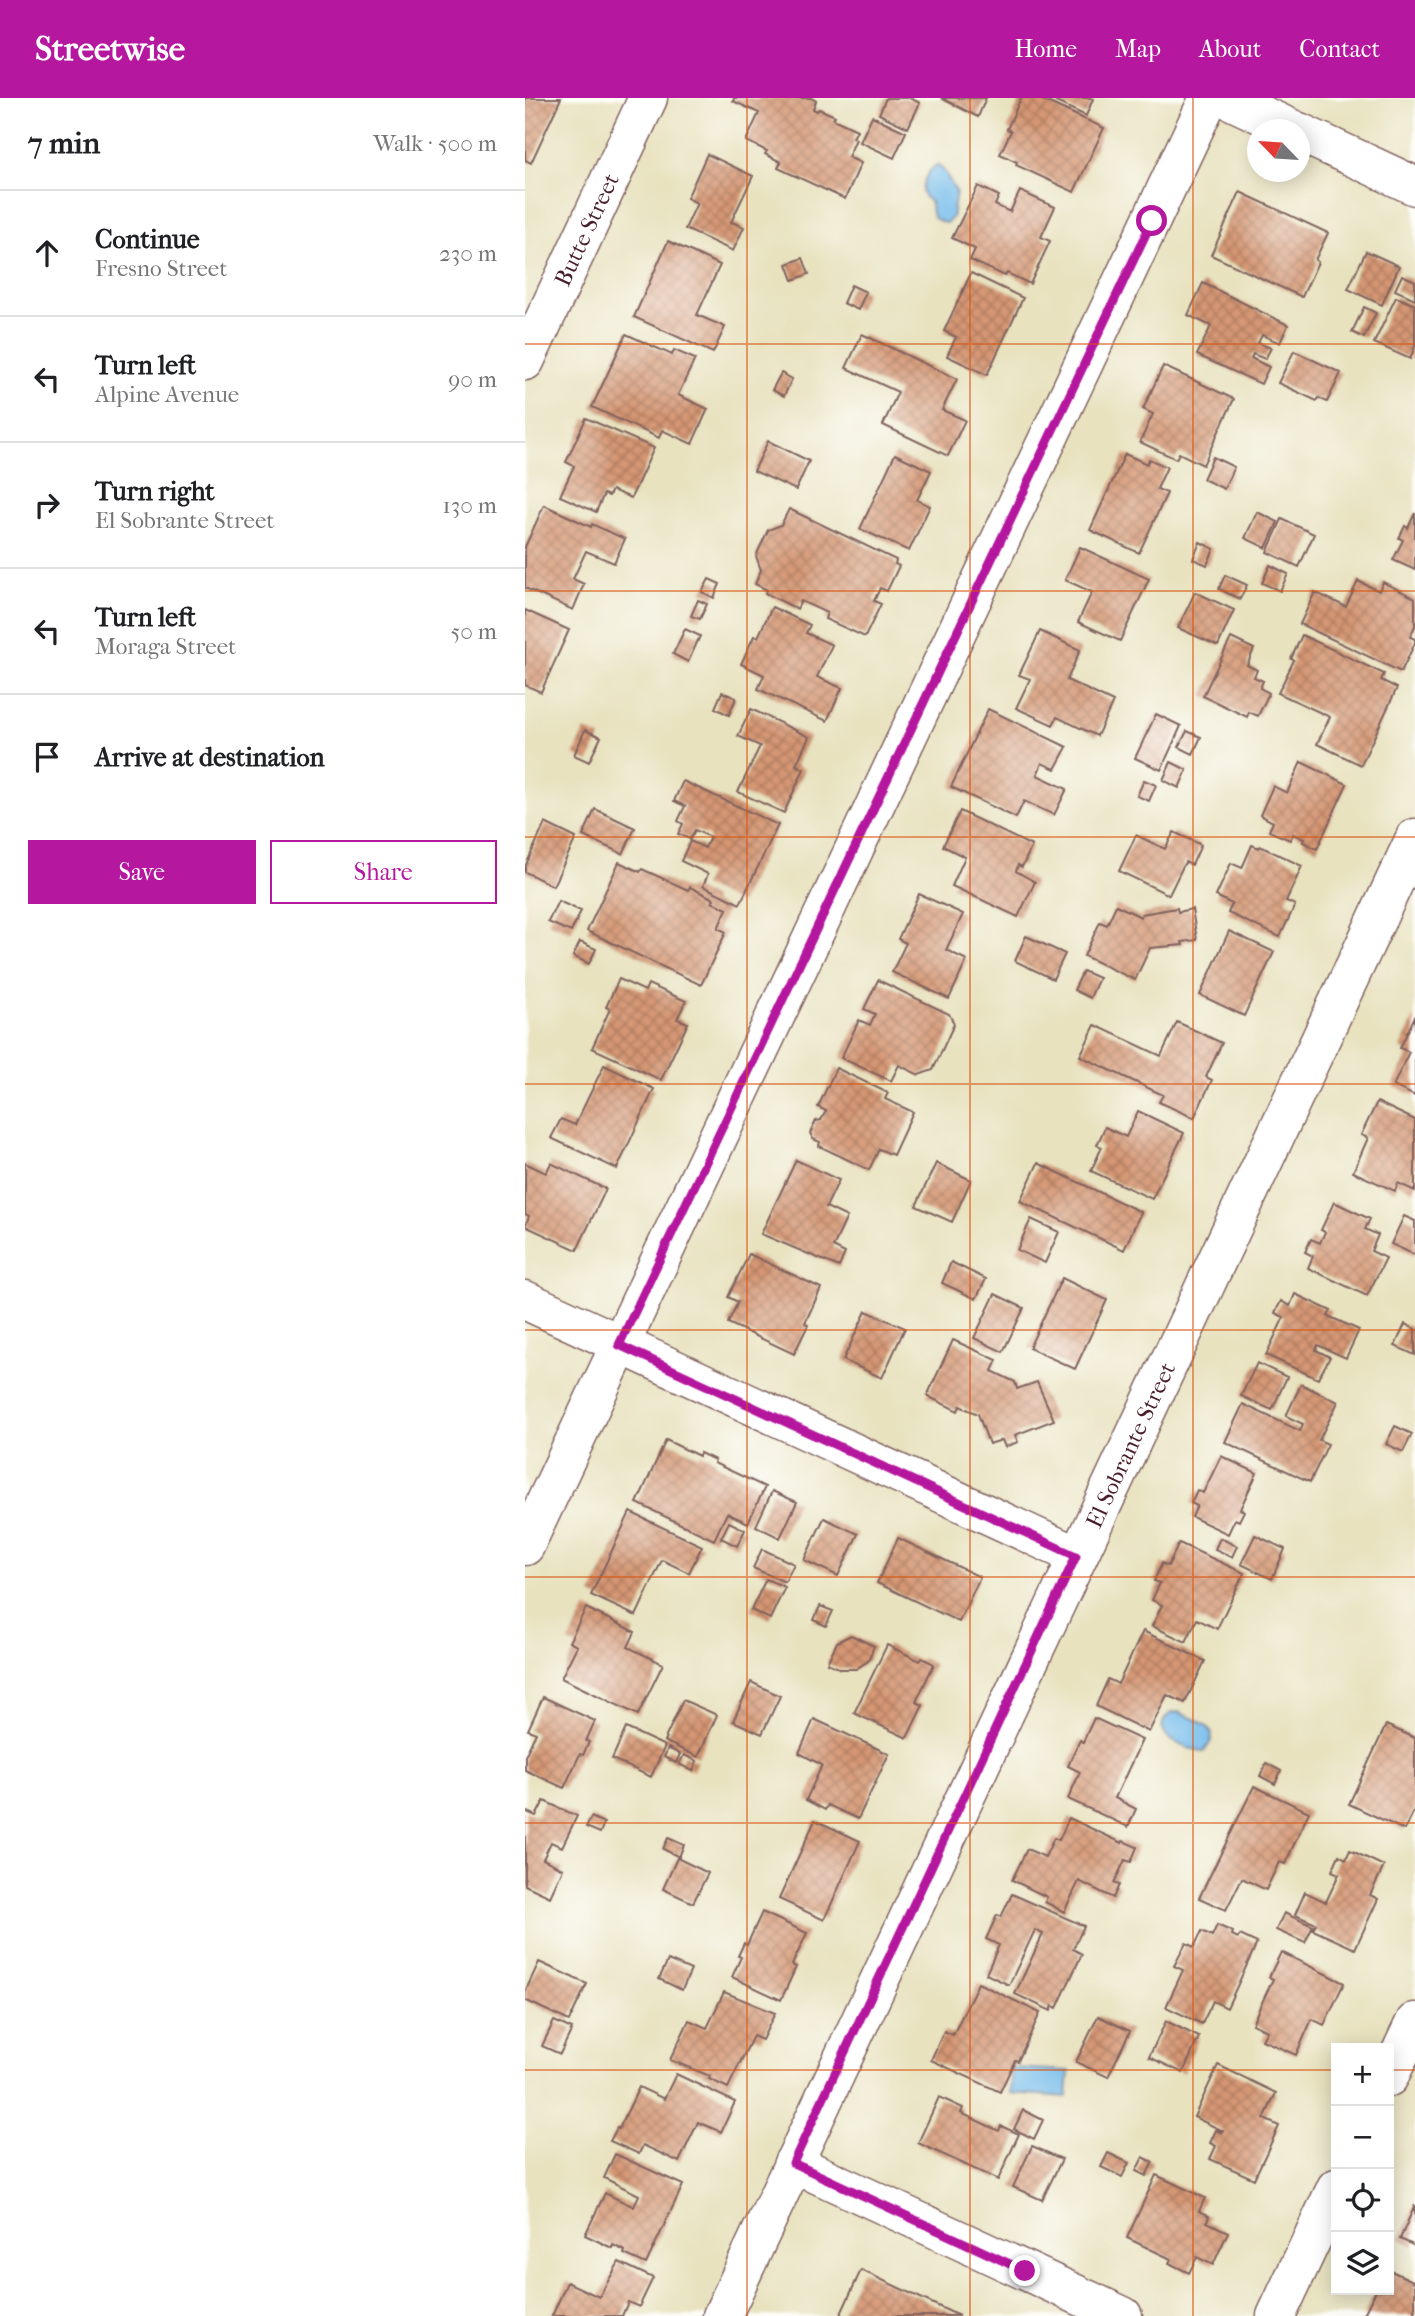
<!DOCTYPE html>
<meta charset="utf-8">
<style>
:root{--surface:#fff;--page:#f2f2f2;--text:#202124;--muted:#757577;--line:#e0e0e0;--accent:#b5179e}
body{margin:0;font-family:"IM FELL French Canon",serif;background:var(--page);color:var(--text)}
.controls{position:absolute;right:21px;bottom:21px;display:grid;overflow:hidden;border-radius:0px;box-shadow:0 4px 18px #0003}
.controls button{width:63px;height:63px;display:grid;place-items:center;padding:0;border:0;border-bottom:2px solid var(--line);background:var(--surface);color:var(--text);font:35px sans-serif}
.compass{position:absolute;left:722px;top:21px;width:63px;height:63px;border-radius:50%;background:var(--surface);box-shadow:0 4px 18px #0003;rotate:295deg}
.stop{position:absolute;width:21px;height:21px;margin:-16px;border:5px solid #b5179e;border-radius:50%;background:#fff}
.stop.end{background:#b5179e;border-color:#fff;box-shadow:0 2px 7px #0008}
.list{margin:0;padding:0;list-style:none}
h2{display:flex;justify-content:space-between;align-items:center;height:91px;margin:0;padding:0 28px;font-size:30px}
h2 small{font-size:23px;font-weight:400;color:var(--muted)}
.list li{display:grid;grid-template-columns:46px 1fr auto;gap:21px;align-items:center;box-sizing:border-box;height:126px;padding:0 28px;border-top:2px solid var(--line)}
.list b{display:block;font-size:26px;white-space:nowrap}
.list p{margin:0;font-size:23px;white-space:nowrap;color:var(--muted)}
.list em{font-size:23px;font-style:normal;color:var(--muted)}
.actions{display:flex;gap:14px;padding:21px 28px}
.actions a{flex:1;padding:16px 0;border:2px solid var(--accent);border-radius:0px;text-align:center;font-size:24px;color:var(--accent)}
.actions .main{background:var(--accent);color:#fff}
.icon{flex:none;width:38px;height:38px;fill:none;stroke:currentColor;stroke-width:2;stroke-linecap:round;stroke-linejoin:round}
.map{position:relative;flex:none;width:890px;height:2218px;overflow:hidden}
header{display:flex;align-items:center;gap:42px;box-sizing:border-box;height:98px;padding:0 35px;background:var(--accent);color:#fff}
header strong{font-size:33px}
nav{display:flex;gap:38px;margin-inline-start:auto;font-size:24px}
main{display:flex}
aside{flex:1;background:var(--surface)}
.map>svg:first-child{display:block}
.water{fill:#74bceb;stroke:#5f6e8b;stroke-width:2}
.building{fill:url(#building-cross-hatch)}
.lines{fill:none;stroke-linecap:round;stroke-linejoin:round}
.minor-casing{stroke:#81635f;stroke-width:41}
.secondary-casing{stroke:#81635f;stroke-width:41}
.minor{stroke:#fff;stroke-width:38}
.secondary{stroke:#fff;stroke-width:38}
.route{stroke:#b5179e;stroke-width:9}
.grid{fill:none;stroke:#d8530f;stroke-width:2;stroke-opacity:0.55}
.labels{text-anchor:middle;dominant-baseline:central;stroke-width:5;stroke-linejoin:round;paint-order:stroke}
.street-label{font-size:23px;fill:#4a1f2b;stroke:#fdfcf7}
</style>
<header>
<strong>Streetwise</strong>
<nav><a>Home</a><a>Map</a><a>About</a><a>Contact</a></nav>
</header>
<main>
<aside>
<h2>7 min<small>Walk · 500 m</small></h2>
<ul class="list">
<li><svg class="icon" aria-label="ahead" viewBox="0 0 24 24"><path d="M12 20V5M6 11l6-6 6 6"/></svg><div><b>Continue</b><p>Fresno Street</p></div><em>230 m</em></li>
<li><svg class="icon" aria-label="left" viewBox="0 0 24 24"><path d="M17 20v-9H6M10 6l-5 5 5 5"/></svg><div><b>Turn left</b><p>Alpine Avenue</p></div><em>90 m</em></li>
<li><svg class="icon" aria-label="right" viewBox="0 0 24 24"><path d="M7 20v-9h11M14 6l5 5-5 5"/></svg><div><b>Turn right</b><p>El Sobrante Street</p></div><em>130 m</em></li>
<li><svg class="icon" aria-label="left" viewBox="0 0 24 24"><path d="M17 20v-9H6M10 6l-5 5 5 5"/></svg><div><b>Turn left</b><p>Moraga Street</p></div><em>50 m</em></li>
<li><svg class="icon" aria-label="arrive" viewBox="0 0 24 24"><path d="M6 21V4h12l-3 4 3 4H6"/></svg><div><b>Arrive at destination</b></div></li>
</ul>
<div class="actions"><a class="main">Save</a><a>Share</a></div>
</aside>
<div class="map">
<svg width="890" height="2218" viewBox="0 0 890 2218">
<defs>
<pattern id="building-cross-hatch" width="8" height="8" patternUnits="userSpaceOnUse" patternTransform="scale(1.75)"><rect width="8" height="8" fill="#d59774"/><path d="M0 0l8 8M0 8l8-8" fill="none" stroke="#af7b5f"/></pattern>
</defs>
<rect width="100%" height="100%" fill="#fdfcf7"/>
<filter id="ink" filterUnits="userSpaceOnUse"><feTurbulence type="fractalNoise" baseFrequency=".0143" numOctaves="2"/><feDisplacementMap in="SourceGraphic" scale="14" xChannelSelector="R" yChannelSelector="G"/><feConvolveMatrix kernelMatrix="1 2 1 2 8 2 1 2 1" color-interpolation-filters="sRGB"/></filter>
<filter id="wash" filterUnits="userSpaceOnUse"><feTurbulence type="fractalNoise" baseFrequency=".00686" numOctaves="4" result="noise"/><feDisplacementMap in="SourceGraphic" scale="28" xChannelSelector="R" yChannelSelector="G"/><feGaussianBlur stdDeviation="1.57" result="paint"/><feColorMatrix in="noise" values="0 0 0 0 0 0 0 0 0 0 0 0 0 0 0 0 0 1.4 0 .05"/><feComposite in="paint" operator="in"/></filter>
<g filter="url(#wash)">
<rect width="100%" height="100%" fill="#e8e2bf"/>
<path class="water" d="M 412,67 C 424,74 423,84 431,93 L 427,120 L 421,125 C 408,122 406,118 406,105 C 405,104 398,97 398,97 C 394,88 404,71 412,67 Z
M 653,1614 C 672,1623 701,1629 679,1653 C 665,1652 630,1641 639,1623 C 642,1616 646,1615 653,1614 Z
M 487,1970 L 544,1973 L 542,1999 L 485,1995 Z"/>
<g id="blocks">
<path class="building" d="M 0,0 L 36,0 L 6,65 L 0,62 Z
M 209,0 L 286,0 L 291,3 L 288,11 L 292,13 L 294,11 L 310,18 L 308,21 L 332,32 L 328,40 L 331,41 L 323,59 L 336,65 L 320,101 L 253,70 L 256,64 L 240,56 L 242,53 L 221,43 L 234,15 L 208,3 Z
M 361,0 L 385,0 L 395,5 L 383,30 L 354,16 Z
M 416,0 L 461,0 L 453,19 Z
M 496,0 L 511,0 L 520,3 L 579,30 L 549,94 L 491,67 L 492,64 L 475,56 L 486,33 L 482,31 Z
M 533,0 L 565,0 L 568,1 L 561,18 L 531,4 Z
M 347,18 L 381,34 L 369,60 L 335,44 Z
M 182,56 L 228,78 L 206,124 L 219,129 L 208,153 L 160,131 L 172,105 L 162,100 Z
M 453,88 L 474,98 L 470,107 L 485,114 L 495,93 L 530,109 L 516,139 L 525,143 L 505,186 L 482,175 L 480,178 L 445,162 L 450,151 L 427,140 Z
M 715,94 L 803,135 L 790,162 L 793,164 L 777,199 L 686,157 Z
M 143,143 L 195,167 L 172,217 L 200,229 L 188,255 L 109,219 Z
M 841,153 L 874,168 L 857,207 L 823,191 Z
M 278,160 L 284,176 L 268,182 L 262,166 Z
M 446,175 L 498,200 L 462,277 L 422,258 L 431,239 L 419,233 Z
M 877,177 L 890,183 L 890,201 L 870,192 Z
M 678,185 L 763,227 L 755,245 L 737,237 L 733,245 L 746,250 L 740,261 L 728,256 L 726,260 L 744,269 L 736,286 L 672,257 L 686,228 L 663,217 Z
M 326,187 L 341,194 L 333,212 L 318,205 Z
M 871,199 L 890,207 L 890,248 L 885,261 L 849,245 Z
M 839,209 L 851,215 L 839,240 L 827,234 Z
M 101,236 L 147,257 L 149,252 L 170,261 L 153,297 L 183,311 L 167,346 L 137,332 L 134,340 L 67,309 Z
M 337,236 L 432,281 L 417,312 L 440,322 L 423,358 L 358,327 L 373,294 L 321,270 Z
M 769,253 L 816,275 L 802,304 L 794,300 L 792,303 L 753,285 Z
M 638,268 L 709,301 L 678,367 L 654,355 L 651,361 L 615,344 L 628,316 L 618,311 Z
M 256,275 L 267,281 L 259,298 L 247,292 Z
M 61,320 L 129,350 L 106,400 L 87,392 L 84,398 L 79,396 L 71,414 L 35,398 L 49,368 L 41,364 Z
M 243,343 L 284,363 L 271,392 L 229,373 Z
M 370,356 L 406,373 L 392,402 L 405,408 L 384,453 L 335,431 Z
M 600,356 L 622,366 L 624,361 L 642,369 L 632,391 L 642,395 L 614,455 L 565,432 Z
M 688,359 L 709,369 L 699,391 L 678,381 Z
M 19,407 L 66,429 L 67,426 L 100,441 L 89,465 L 61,453 L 48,481 L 59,486 L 48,512 L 0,490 L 0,449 Z
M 264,411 L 371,462 L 370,466 L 374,468 L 362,493 L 355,490 L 349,503 L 356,506 L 340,539 L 300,521 L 302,515 L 276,503 L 272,511 L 240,495 L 242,492 L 230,486 L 236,472 L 231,458 L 243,432 L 256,427 Z
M 732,414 L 753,424 L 741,450 L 720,440 Z
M 890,415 L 890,472 L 868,462 L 878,442 L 874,440 L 880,428 L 883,430 Z
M 757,421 L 789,436 L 774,469 L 742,454 Z
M 675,444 L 689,451 L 682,467 L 668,461 Z
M 555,449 L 624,481 L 595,543 L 553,524 L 567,494 L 540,482 Z
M 745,467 L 763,476 L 755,493 L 737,485 Z
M 700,477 L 722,487 L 715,501 L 694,491 Z
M 184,481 L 195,486 L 189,500 L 177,494 Z
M 833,483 L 854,493 L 858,484 L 890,500 L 890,528 L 885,539 L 890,541 L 890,545 L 876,574 L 775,526 L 790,494 L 821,509 Z
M 670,494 L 709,512 L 693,548 L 653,530 Z
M 173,502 L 182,506 L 175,521 L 166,518 Z
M 247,509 L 285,527 L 281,535 L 307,547 L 292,579 L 317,590 L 302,623 L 233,591 L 239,577 L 216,566 L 229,538 L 233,539 Z
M 0,512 L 44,532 L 16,594 L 0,587 Z
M 160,531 L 175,538 L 163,564 L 148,556 Z
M 515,533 L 555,552 L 542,582 L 588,604 L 572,638 L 532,619 L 528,627 L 491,610 L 505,581 L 494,577 Z
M 777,537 L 859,576 L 856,582 L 872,590 L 836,667 L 792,646 L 805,619 L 753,595 L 769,562 L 766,561 Z
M 706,540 L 729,551 L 722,567 L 732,572 L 729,579 L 738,583 L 735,590 L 744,595 L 733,618 L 724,614 L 722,619 L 678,598 Z
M 197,594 L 211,600 L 204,617 L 190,610 Z
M 226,611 L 284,639 L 271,667 L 279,671 L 259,715 L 213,694 L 235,648 L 213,638 Z
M 463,611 L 542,649 L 530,671 L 517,665 L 512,677 L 542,691 L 529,717 L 499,703 L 491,720 L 426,689 Z
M 631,616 L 656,628 L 636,672 L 610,660 Z
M 60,632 L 76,639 L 64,664 L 49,657 Z
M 662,633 L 676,639 L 668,656 L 654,649 Z
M 646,664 L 662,672 L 654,690 L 638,682 Z
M 776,664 L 822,686 L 792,751 L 778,744 L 779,741 L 768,736 L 765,742 L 744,733 L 748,724 L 735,717 L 748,688 L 762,695 Z
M 619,682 L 631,687 L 624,703 L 612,698 Z
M 158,683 L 253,727 L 215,806 L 178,788 L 183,776 L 156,763 L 165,743 L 180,750 L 185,739 L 170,732 L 165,741 L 153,736 L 158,726 L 153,723 L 160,708 L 149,703 Z
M 70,711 L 110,730 L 98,756 L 58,738 Z
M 435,713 L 507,748 L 497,769 L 493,767 L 491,773 L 510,784 L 493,819 L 427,788 L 440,759 L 418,748 Z
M 20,725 L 51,740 L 28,788 L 0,774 L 0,769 Z
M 649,734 L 676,747 L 667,767 L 660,764 L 644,797 L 594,773 L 611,737 L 640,751 Z
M 727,747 L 734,750 L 735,748 L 777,768 L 761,803 L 770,807 L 755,839 L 703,815 L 707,806 L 691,798 L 706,765 L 717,770 Z
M 94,764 L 115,774 L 117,771 L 163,792 L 165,789 L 189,801 L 187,804 L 202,811 L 193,830 L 201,834 L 176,887 L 62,833 Z
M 394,796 L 438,816 L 421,852 L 442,862 L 424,901 L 367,874 L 381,845 L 373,841 Z
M 33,803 L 56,813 L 46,834 L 23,824 Z
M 591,807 L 616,819 L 617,816 L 652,810 L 653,814 L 667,811 L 672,842 L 657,844 L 658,847 L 625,850 L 610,882 L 559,858 L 575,824 L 582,827 Z
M 704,833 L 749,854 L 719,918 L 675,897 Z
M 501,838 L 540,856 L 528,881 L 490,863 Z
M 55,844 L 71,851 L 64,866 L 48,858 Z
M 558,873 L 574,880 L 565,900 L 549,892 Z
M 94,881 L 120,893 L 123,886 L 161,903 L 152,921 L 163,925 L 136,982 L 67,950 L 85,911 L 81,909 Z
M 353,882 L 424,916 L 429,926 L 408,972 L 394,977 L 374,967 L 366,983 L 316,960 L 334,922 L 345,927 L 350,916 L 339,911 Z
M 890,918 L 890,998 L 868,988 L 884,954 L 875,950 Z
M 652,924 L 697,945 L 681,979 L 687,982 L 669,1020 L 634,1004 L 638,997 L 555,958 L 570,927 L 636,958 Z
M 79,967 L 129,991 L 92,1071 L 26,1040 L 36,1021 L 50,1027 Z
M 311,970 L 363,995 L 360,1001 L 388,1014 L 368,1057 L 354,1051 L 344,1072 L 294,1048 L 295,1044 L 288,1041 L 285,1035 L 291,1023 L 296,1022 L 301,1013 L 293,1009 Z
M 852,1004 L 890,1022 L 890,1093 L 873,1085 L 870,1093 L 828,1074 L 843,1040 L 836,1037 Z
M 613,1013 L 659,1035 L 627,1101 L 566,1073 L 577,1049 L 572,1047 L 580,1029 L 601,1039 Z
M 271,1062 L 314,1082 L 301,1109 L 322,1119 L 308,1149 L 320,1155 L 314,1169 L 236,1136 Z
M 0,1065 L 21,1075 L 26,1065 L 81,1091 L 52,1152 L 0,1128 L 4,1118 L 0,1116 Z
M 411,1065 L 446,1082 L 427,1124 L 391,1108 Z
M 513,1065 L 616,1114 L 599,1152 L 495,1103 Z
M 809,1104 L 845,1121 L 840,1131 L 853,1137 L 846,1153 L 861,1160 L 842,1198 L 783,1170 L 788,1158 L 780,1154 L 786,1141 L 795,1145 L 800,1134 L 796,1132 Z
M 879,1118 L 890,1123 L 890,1157 L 866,1146 Z
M 506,1121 L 534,1134 L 520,1165 L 492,1152 Z
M 224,1156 L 296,1190 L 280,1225 L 283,1227 L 269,1256 L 203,1225 L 213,1204 L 203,1199 Z
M 426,1164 L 461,1181 L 451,1201 L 417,1185 Z
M 537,1180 L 582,1202 L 550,1271 L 504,1250 Z
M 470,1196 L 499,1210 L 478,1254 L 449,1240 Z
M 770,1196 L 806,1213 L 803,1218 L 834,1232 L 821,1260 L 793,1247 L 791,1252 L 805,1259 L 793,1281 L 741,1257 L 759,1219 L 750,1215 L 756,1203 L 765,1208 Z
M 341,1213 L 380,1230 L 357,1280 L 318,1262 Z
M 880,1226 L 890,1231 L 890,1257 L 870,1248 Z
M 428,1242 L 472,1262 L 467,1273 L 490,1284 L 492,1291 L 512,1284 L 529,1322 L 490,1337 L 493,1344 L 480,1349 L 477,1342 L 464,1346 L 453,1316 L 435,1308 L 433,1313 L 402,1298 Z
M 732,1265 L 762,1279 L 747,1312 L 716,1298 Z
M 776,1286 L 813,1304 L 794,1342 L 803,1346 L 785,1384 L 700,1344 L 718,1306 L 775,1333 L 778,1326 L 761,1318 Z
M 870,1328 L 887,1336 L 878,1354 L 861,1346 Z
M 141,1342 L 174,1358 L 175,1355 L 190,1362 L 189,1365 L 240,1389 L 223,1425 L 202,1415 L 189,1442 L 112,1405 Z
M 696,1358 L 732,1375 L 715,1411 L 719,1413 L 714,1423 L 710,1421 L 703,1436 L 667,1419 L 672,1408 L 666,1405 L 672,1392 L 678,1395 Z
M 247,1393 L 272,1404 L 255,1440 L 231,1428 Z
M 105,1414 L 177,1448 L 164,1475 L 137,1462 L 111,1518 L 66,1497 Z
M 299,1420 L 333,1436 L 313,1478 L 279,1462 Z
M 204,1424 L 220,1432 L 212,1448 L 196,1440 Z
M 730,1437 L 760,1451 L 747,1481 L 716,1466 Z
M 373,1440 L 455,1479 L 434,1524 L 352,1485 Z
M 695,1440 L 712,1448 L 707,1459 L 690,1451 Z
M 654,1445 L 719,1475 L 692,1531 L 672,1521 L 661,1544 L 627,1528 L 637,1507 L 627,1502 L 635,1485 L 629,1483 L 637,1465 L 643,1468 Z
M 237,1451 L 269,1466 L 260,1484 L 228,1470 Z
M 241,1481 L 260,1489 L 245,1521 L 226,1512 Z
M 295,1508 L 308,1513 L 301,1528 L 289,1522 Z
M 61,1510 L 110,1534 L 103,1549 L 138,1566 L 113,1617 L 36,1580 L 52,1548 L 44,1544 Z
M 618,1533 L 680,1563 L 660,1605 L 642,1597 L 624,1634 L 571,1608 L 583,1581 L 593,1586 Z
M 326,1537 L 349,1548 L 343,1563 L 331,1571 L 316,1571 L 302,1565 L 312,1544 Z
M 362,1547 L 395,1563 L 397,1560 L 409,1566 L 391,1604 L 398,1607 L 382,1640 L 329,1615 Z
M 226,1584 L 255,1598 L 237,1636 L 208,1623 Z
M 18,1599 L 70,1623 L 61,1643 L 64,1644 L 58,1657 L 55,1656 L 39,1690 L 0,1672 L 0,1658 L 11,1635 L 3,1632 Z
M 158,1602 L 192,1617 L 173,1659 L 139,1643 Z
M 569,1620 L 617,1642 L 590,1700 L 611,1711 L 603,1729 L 543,1701 L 555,1674 L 543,1668 L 555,1642 L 558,1644 Z
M 289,1621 L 364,1656 L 333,1721 L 303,1707 L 300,1712 L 281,1702 L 297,1667 L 274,1655 Z
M 861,1627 L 890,1640 L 890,1710 L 879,1732 L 824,1706 Z
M 101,1630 L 140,1648 L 126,1679 L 87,1661 Z
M 143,1650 L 155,1656 L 151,1665 L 139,1659 Z
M 159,1657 L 172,1663 L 168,1673 L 154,1666 Z
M 741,1665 L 756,1673 L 750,1686 L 735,1678 Z
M 729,1688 L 784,1714 L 760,1766 L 754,1764 L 741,1792 L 717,1780 L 701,1812 L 674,1800 Z
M 19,1703 L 52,1718 L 37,1749 L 26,1744 L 18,1761 L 38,1771 L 25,1799 L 0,1787 L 0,1713 L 11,1718 Z
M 66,1719 L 79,1725 L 75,1735 L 61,1729 Z
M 544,1720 L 597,1745 L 598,1743 L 612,1749 L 606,1764 L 600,1762 L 589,1785 L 594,1787 L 588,1800 L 554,1783 L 539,1814 L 520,1804 L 522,1799 L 487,1782 L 502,1751 L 520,1759 L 529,1740 L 534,1742 Z
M 290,1722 L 335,1743 L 299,1822 L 254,1801 Z
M 143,1740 L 159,1747 L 154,1759 L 138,1751 Z
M 825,1752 L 859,1768 L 845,1797 L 853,1801 L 830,1851 L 788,1832 L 791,1826 L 770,1817 L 780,1794 L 801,1804 L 814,1776 L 807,1773 L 814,1757 L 821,1761 Z
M 152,1760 L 183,1775 L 168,1805 L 138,1791 Z
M 487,1796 L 559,1828 L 548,1851 L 557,1856 L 532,1910 L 528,1908 L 526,1913 L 490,1896 L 518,1836 L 510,1832 L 484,1887 L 461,1876 L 474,1847 L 461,1841 L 472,1817 L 476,1819 Z
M 237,1814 L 282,1835 L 267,1867 L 271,1869 L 256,1902 L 207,1879 L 216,1859 L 213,1858 L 219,1845 L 222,1847 Z
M 759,1815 L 788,1828 L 780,1845 L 751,1832 Z
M 692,1827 L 708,1834 L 707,1837 L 713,1840 L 715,1837 L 732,1845 L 702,1910 L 688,1903 L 677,1926 L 641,1909 L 658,1872 L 649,1868 L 661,1845 L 669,1849 L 677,1833 L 687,1838 Z
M 756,1854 L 819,1885 L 799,1927 L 787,1921 L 771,1957 L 737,1942 L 742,1933 L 727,1926 L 748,1881 L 744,1879 Z
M 143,1862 L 166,1872 L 157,1892 L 134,1881 Z
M 14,1864 L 62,1886 L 44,1923 L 0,1902 L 0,1894 Z
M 453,1885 L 515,1915 L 493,1963 L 490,1962 L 475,1994 L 406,1962 L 419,1933 L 428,1937 Z
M 199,1894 L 250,1915 L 237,1942 L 228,1938 L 203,1990 L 184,1981 L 185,1978 L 145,1962 L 164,1922 L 182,1930 Z
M 573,1918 L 605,1933 L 583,1979 L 551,1964 Z
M 29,1923 L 47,1931 L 35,1956 L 17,1948 Z
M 641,1923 L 674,1939 L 658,1975 L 624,1959 Z
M 693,1967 L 751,1995 L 739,2021 L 754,2028 L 729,2081 L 685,2061 L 691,2048 L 685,2045 L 691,2032 L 697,2035 L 698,2033 L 669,2019 Z
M 151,1976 L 210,2004 L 196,2034 L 173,2024 L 154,2064 L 118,2047 L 114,2056 L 85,2043 L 92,2030 L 94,2031 L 114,1989 L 139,2001 Z
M 414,1999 L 438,2010 L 436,2015 L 474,2033 L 476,2028 L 494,2036 L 473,2082 L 393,2045 Z
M 498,2012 L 518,2022 L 509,2041 L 489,2031 Z
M 507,2048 L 537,2061 L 517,2102 L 488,2089 Z
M 583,2055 L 604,2065 L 597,2079 L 576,2069 Z
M 90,2056 L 158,2087 L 121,2166 L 99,2156 L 100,2153 L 88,2147 L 87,2150 L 60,2137 L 80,2095 L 109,2109 L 114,2097 L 79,2080 Z
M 618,2059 L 628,2064 L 621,2078 L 611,2073 Z
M 631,2077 L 680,2100 L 674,2113 L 684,2118 L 682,2124 L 703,2134 L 688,2167 L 672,2159 L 664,2175 L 644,2165 L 646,2161 L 602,2140 Z
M 890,2107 L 890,2148 L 875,2141 Z
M 94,2164 L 128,2180 L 114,2209 L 103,2204 L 97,2218 L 27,2218 L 42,2184 L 74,2199 Z
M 336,2172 L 434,2218 L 315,2218 Z
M 864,2172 L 890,2184 L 890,2218 L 838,2218 L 851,2192 L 864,2192 Z"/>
</g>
</g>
<g filter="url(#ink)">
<use href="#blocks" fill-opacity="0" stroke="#81635f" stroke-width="2"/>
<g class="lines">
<g class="minor-casing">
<g id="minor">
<path id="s1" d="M 0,263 L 123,0"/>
<path d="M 0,1202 L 552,1458"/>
<path d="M 0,1448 L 684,0"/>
<path d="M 864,1979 L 890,1924"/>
<path d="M 268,2065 L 598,2218"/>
<path id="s2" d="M 197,2218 L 890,740"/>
<path d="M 751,2218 L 811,2090"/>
</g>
</g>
<g class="secondary-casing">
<path id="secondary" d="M 701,0 L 769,32
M 774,34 L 890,88"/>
</g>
<use href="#minor" class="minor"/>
<use href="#secondary" class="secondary"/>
</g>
</g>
<g class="lines" filter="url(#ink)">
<path class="route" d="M 500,2173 L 268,2065 L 551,1458 L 94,1247 L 627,123"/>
</g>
<path class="grid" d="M 222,0 L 222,2218M 445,0 L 445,2218M 668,0 L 668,2218M 0,246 L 890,246M 0,493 L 890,493M 0,739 L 890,739M 0,986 L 890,986M 0,1232 L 890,1232M 0,1479 L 890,1479M 0,1725 L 890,1725M 0,1972 L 811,1972M 864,1972 L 890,1972"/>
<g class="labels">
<g class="street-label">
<text stroke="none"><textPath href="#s1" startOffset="145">Butte Street</textPath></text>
<text stroke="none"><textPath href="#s2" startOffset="962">El Sobrante Street</textPath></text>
</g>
</g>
</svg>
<div class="controls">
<button>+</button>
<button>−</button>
<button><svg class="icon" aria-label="locate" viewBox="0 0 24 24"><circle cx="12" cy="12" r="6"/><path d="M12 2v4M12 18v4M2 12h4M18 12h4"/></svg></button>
<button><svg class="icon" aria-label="layers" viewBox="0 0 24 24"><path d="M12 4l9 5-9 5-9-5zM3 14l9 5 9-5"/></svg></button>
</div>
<svg class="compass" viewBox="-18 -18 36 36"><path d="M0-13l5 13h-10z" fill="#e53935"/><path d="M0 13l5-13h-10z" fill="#757577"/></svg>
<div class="stop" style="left:627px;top:123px"></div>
<div class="stop end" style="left:500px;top:2173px"></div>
</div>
</main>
